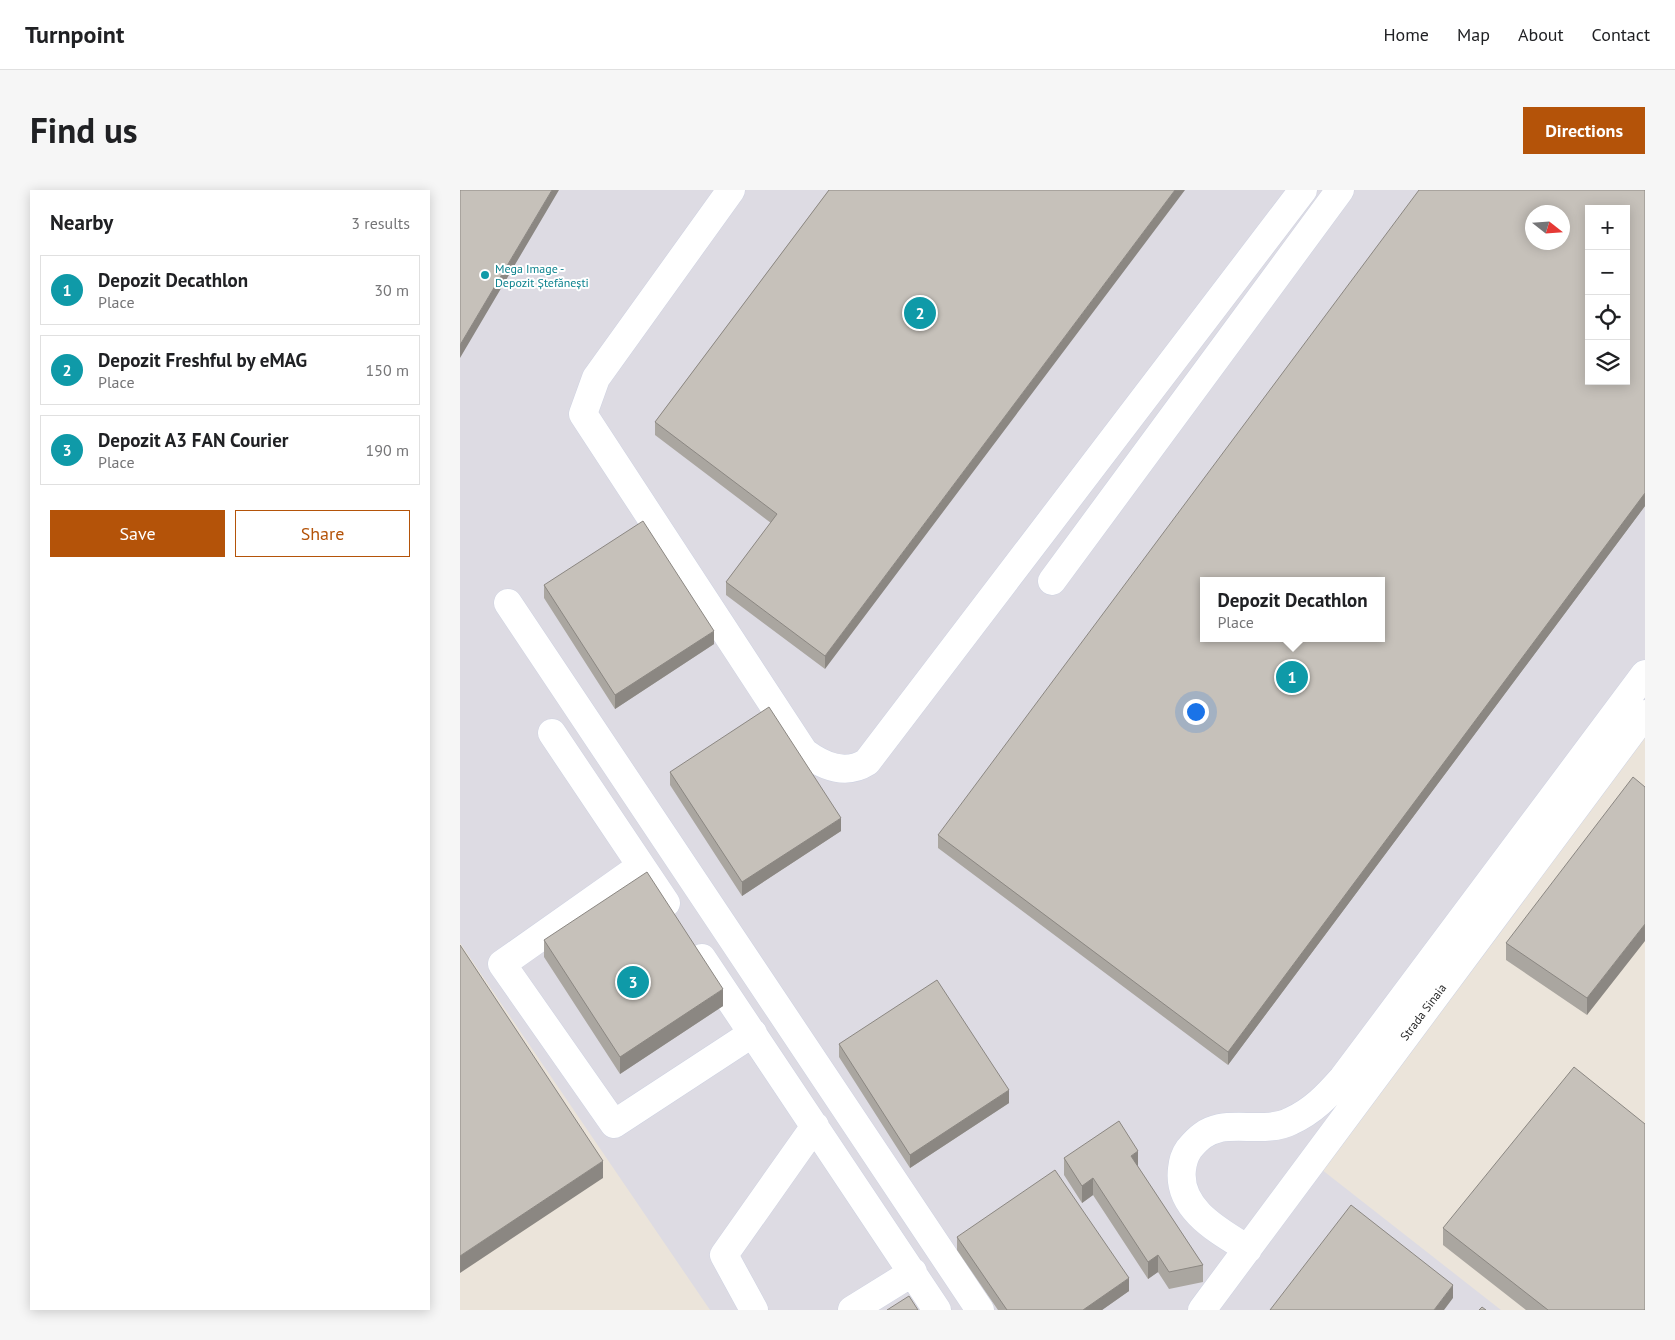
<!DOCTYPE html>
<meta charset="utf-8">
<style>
:root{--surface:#fff;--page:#f6f6f6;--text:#202124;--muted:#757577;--line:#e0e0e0;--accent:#b45309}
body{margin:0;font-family:"PT Sans",sans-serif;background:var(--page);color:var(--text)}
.controls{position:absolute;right:15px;top:15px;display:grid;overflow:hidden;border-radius:0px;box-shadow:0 2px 12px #0003}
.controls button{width:45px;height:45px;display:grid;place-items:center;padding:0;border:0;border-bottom:1px solid var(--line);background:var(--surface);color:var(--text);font:25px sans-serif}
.compass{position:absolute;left:1065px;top:15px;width:45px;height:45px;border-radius:50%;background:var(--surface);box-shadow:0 2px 12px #0003;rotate:107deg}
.you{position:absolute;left:735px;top:521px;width:18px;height:18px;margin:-12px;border:4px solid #fff;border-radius:50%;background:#1a73e8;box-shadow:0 0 0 8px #1a73e833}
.badge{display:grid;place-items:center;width:32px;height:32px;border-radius:50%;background:var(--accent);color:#fff;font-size:16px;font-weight:700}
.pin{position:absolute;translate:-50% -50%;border:2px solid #fff;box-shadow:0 1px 5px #0006}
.popup{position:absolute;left:740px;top:387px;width:185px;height:65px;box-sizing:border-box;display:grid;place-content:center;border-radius:0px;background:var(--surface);filter:drop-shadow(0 1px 4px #0005);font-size:16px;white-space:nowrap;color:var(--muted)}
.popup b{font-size:19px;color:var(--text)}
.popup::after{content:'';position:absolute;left:50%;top:100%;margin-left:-10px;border:10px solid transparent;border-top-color:var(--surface)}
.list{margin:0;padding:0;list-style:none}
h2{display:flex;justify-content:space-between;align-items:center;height:65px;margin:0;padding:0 20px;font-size:21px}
h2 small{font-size:16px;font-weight:400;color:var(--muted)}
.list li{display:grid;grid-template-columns:32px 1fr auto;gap:15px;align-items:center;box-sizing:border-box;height:70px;margin:0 10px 10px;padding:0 10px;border:1px solid var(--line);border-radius:0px}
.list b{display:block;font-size:19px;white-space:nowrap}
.list p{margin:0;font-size:16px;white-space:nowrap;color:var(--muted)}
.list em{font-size:16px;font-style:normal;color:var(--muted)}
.actions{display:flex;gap:10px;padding:15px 20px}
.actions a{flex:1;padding:11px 0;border:1px solid var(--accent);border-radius:0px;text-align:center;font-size:18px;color:var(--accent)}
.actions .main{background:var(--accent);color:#fff}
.icon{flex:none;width:28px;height:28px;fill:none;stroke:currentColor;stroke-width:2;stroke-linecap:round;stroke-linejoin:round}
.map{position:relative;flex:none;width:1185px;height:1120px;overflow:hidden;border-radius:0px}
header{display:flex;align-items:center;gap:30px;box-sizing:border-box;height:70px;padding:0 25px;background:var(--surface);border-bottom:1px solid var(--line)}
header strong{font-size:24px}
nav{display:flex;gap:28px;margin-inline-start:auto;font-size:18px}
.intro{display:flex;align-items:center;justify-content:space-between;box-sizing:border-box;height:120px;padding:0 30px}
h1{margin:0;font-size:35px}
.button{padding:12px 22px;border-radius:0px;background:var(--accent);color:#fff;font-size:18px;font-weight:700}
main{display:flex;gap:30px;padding:0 30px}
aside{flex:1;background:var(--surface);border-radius:0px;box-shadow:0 2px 12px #0003}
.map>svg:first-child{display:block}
.industrial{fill:#dddbe3;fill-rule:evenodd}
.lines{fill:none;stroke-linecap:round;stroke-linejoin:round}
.minor-casing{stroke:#cfd3e2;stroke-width:29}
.minor{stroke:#fff;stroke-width:28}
.wall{fill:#aaa6a0}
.shaded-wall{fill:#8b8782}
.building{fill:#c6c1ba;stroke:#8b8782;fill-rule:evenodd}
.culture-dot{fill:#0f9aa8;stroke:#fff;stroke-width:2}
.labels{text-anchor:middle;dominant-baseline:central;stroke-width:4;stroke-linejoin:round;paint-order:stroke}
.culture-label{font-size:12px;fill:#0d838f;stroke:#fff;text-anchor:start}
.street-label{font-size:12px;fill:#292929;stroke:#fff}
</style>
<header>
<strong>Turnpoint</strong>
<nav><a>Home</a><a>Map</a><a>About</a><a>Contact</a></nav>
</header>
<div class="intro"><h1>Find us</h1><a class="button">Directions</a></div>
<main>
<aside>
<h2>Nearby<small>3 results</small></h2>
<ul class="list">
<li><span class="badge" style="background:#0f9aa8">1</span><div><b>Depozit Decathlon</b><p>Place</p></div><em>30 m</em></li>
<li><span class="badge" style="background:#0f9aa8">2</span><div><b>Depozit Freshful by eMAG</b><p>Place</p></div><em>150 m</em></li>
<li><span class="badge" style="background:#0f9aa8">3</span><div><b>Depozit A3 FAN Courier</b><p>Place</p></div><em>190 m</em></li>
</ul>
<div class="actions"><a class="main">Save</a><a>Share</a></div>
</aside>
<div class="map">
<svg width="1185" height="1120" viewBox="0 0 1185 1120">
<rect width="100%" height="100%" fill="#ebe4da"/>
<path class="industrial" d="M 0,0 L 1185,0 L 1185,524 L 852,972 L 1041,1120 L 250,1120 L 0,753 ZM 1129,19 L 1166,19 L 1166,191 L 1129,191 ZM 1072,22 L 1102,22 L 1102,52 L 1072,52 ZM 743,391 L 921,391 L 921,448 L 743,448 Z"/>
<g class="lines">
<g class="minor-casing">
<path id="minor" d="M 271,0 L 136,188 L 123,224 L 344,562 C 363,576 385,586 407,572 L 843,0
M 592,391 L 880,0
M 48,413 L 520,1120
M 92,543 L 206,713
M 181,676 L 42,774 L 154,934 L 293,843
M 242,768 L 477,1120
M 788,1059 C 759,1041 717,1019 722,979 C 723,971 724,966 729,959 C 738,948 746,941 760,938 C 782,934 810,942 831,931 C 853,921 867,906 883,888 L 1185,484
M 294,1120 L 264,1065 L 355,936
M 392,1120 L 453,1082
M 742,1120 L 1185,524"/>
</g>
<use href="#minor" class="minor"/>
</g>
<path class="wall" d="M 369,0 L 365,479 L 266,405 L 266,392 L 311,333 L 195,245 L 195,232 Z
M 1185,0 L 1185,316 L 768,875 L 478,658 L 478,645 Z
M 84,395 L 254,454 L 155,519 L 84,408 Z
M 210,582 L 381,641 L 282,706 L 210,595 Z
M 1185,597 L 1127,825 L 1046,770 L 1046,753 Z
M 84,750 L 263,816 L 160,884 L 84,767 Z
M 379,854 L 549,913 L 450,978 L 379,867 Z
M 604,968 L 678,977 L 743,1075 L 743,1092 L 709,1099 L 698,1082 L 688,1089 L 633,1005 L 622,1013 L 604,985 Z
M 983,1038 L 1185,1120 L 1066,1120 L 983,1055 Z
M 497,1047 L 669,1101 L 642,1120 L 538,1120 L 497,1060 Z"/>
<path class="shaded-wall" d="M 92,0 L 99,0 L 0,168 L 0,155 Z
M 715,0 L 725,0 L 365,479 L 365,466 Z
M 1185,303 L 1185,316 L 768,875 L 768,862 Z
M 254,441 L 254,454 L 155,519 L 155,505 Z
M 381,628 L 381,641 L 282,706 L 282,692 Z
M 1185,734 L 1185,751 L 1127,825 L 1127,808 Z
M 263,799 L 263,816 L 160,884 L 160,867 Z
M 549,900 L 549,913 L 450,978 L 450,965 Z
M 678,961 L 678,978 L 671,966 Z
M 143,971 L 143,988 L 0,1083 L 0,1066 Z
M 633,988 L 633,1005 L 622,1013 L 622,996 Z
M 698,1065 L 698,1082 L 688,1089 L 688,1072 Z
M 669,1088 L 669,1101 L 642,1120 L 623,1120 Z
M 993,1095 L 993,1108 L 984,1120 L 974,1120 Z"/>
<path class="building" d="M 0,0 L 92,0 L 0,155 Z
M 369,0 L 715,0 L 365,466 L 266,392 L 317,324 L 195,232 Z
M 959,0 L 1185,0 L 1185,303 L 768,862 L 478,645 ZM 1129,19 L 1166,19 L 1166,191 L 1129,191 ZM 1072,22 L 1102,22 L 1102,52 L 1072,52 ZM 743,391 L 921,391 L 921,448 L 743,448 Z
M 183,331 L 254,441 L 155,505 L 84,395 Z
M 309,517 L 381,628 L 282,692 L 210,582 Z
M 1173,587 L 1185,597 L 1185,734 L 1127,808 L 1046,753 Z
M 187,682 L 263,799 L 160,867 L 84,750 Z
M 0,755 L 143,971 L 0,1066 Z
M 477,790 L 549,900 L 450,965 L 379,854 Z
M 1114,877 L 1185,934 L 1185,1120 L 1088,1120 L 983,1038 Z
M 659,931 L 678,961 L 671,966 L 743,1075 L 709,1082 L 698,1065 L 688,1072 L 633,988 L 622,996 L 604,968 Z
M 595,980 L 669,1088 L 623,1120 L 547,1120 L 497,1047 Z
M 891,1015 L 993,1095 L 974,1120 L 810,1120 Z
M 449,1106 L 458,1120 L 427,1120 Z
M 1022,1117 L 1026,1120 L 1019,1120 Z"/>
<circle class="culture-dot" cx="25" cy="85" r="5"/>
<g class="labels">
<g class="culture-label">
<text x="35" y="78">Mega Image -<tspan x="35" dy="14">Depozit Ștefănești</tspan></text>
</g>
<g class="street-label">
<text transform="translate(963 822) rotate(-53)">Strada Sinaia</text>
</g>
</g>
</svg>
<div class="controls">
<button>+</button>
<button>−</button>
<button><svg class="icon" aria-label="locate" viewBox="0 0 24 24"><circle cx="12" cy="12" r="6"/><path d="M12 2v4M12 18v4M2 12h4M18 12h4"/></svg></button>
<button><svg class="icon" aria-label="layers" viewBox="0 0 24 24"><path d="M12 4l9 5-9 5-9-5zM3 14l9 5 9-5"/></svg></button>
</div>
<svg class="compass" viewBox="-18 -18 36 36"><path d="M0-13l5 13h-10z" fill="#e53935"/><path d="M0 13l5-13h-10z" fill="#757577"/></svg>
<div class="you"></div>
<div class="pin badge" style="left:832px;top:487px;background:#0f9aa8">1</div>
<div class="popup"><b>Depozit Decathlon</b>Place</div>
<div class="pin badge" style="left:460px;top:123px;background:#0f9aa8">2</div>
<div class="pin badge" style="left:173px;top:792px;background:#0f9aa8">3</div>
</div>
</main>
